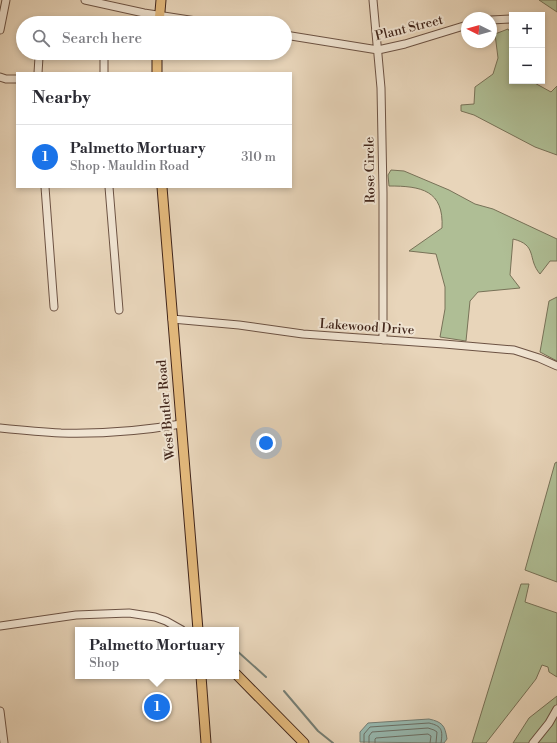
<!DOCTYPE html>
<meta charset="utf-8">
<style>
:root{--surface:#fff;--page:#f7f7f7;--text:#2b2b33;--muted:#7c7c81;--line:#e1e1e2;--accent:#1a73e8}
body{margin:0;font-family:"Libre Bodoni",serif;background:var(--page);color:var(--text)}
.controls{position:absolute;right:12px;top:12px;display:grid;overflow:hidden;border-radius:0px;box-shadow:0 2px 6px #0003}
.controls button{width:36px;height:36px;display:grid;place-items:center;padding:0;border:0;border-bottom:1px solid var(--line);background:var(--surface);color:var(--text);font:20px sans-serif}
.compass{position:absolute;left:461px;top:12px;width:36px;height:36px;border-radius:50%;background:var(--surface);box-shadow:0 2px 6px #0003;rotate:275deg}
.you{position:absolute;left:266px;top:443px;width:14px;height:14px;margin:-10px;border:3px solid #fff;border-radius:50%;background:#1a73e8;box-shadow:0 0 0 6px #1a73e833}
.badge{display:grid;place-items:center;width:26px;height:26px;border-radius:50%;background:var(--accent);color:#fff;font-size:13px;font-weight:700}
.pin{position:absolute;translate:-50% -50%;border:2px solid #fff;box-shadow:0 1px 4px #0006}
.popup{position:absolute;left:75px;top:627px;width:164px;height:52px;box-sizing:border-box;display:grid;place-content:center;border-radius:0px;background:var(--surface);filter:drop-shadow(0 1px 3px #0005);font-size:13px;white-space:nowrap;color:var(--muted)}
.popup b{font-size:15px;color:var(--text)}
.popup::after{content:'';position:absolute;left:50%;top:100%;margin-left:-8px;border:8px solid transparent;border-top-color:var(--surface)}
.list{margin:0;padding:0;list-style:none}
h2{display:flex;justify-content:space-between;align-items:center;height:52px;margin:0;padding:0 16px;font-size:17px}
h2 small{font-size:13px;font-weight:400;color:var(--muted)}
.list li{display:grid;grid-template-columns:26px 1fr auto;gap:12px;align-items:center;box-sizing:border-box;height:64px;padding:0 16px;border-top:1px solid var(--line)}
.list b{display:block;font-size:15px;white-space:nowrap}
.list p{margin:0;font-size:13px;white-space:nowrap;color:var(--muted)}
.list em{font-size:13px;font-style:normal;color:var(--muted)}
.icon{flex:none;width:22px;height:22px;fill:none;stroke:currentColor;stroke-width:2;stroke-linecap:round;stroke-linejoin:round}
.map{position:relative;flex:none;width:557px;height:743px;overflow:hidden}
.search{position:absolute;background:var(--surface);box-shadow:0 2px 6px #0003;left:16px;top:16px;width:276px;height:44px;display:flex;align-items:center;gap:10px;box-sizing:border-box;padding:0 14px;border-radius:22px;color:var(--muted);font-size:15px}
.panel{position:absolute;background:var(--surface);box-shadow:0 2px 6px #0003;left:16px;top:72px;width:276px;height:116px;border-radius:0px}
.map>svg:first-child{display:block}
.green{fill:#afbe95;stroke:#787258}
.water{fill:#97b9b0;stroke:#757e74}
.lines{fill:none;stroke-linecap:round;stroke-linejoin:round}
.shore{stroke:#6c7066;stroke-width:1}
.stream{stroke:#757e74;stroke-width:2}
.minor-casing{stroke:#6c5243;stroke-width:9}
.major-casing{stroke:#42261b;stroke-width:11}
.minor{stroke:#f0e4d2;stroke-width:7}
.major{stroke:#e4ba7d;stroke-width:9}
.labels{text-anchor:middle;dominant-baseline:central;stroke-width:4;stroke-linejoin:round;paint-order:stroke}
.street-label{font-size:13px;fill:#42261b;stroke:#f0e4d2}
</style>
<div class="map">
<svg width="557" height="743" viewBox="0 0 557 743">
<rect width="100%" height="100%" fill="#e8d5ba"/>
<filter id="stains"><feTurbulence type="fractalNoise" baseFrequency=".005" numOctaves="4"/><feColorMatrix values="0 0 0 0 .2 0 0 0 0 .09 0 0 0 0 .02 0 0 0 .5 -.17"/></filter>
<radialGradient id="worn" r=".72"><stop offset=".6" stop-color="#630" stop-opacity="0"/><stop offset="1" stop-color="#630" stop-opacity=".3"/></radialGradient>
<path class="green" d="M 539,0 L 557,0 L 557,12 Z
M 508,29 L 512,35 L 512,81 L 531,81 L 551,92 L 557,86 L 557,155 L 535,147 L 474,115 L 461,111 L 461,105 L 474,104 L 475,87 L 493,74 L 498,58 L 495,34 Z
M 391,170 L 404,171 L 449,190 L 475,204 L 493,209 L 557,239 L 557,261 L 550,261 L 540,274 C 527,259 538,245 513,239 L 510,275 L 520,288 L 478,292 L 470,301 L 466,341 L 440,337 L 445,309 L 445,287 L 436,254 L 409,251 L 442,228 C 444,190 421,186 389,186 L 388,175 Z
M 557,297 L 557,361 L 540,352 L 549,301 Z
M 557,462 L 557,582 L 525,570 L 555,463 Z
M 521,584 L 529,584 L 525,602 L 557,613 L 557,677 L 549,672 L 548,667 L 542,665 L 536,679 L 486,743 L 472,743 Z
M 557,696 L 557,743 L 513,743 L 529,718 Z"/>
<path class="water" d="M 429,719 C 442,722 445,725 447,739 L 444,743 L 360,742 L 360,732 L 368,723 Z"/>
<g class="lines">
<path class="shore" d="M 364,743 L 364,734 L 370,727 L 429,723 C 442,726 443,730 441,743
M 369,743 L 369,736 L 372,732 L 428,728 L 434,730 L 437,732 L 436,743
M 375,743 L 375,739 L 376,738 L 428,734 L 431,736 L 430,743"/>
<path class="stream" d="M 236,650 L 266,677
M 284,691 L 318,731 L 333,743"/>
<g class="minor-casing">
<path id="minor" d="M 85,0 L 144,13 L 209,23
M 373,0 L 381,88 L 383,193 L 383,340
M 491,20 L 512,19
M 0,30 L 6,0
M 285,35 L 378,50 L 405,44 L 467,25
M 38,73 L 39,57
M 104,73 L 104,53
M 0,77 L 6,79 L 17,79
M 45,187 L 54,307
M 109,187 L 119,310
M 172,319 L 239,325 L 303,334 L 444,344 L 514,350 L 539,358 L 557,366
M 0,428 C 20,430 41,432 61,433 C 101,434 142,431 181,424
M 0,626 L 76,615 L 129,613 L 155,617 L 166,621 L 182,630
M 0,711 L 4,743
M 533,743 L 549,723 L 557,709"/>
</g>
<g class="major-casing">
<path id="major" d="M 159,23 L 161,0
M 157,73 L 157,53
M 162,187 L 198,630
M 236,674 L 304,743
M 201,676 L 206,743"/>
</g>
<use href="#minor" class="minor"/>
<use href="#major" class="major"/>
</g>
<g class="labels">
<g class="street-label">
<text transform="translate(409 28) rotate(-14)">Plant Street</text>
<text transform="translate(370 170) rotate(-91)">Rose Circle</text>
<text transform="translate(367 327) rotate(4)">Lakewood Drive</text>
<text transform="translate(166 410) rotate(-95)">West Butler Road</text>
</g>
</g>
<rect width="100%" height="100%" filter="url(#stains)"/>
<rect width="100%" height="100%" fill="url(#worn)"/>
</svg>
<div class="controls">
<button>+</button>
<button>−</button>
</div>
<svg class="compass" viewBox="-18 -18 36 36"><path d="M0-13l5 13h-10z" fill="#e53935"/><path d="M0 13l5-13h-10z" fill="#7c7c81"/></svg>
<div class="you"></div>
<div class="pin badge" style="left:157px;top:707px">1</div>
<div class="popup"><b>Palmetto Mortuary</b>Shop</div>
<div class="search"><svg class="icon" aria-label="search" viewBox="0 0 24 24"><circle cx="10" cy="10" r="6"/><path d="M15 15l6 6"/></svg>Search here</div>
<section class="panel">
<h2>Nearby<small></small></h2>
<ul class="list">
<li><span class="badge">1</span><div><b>Palmetto Mortuary</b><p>Shop · Mauldin Road</p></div><em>310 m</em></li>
</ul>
</section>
</div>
